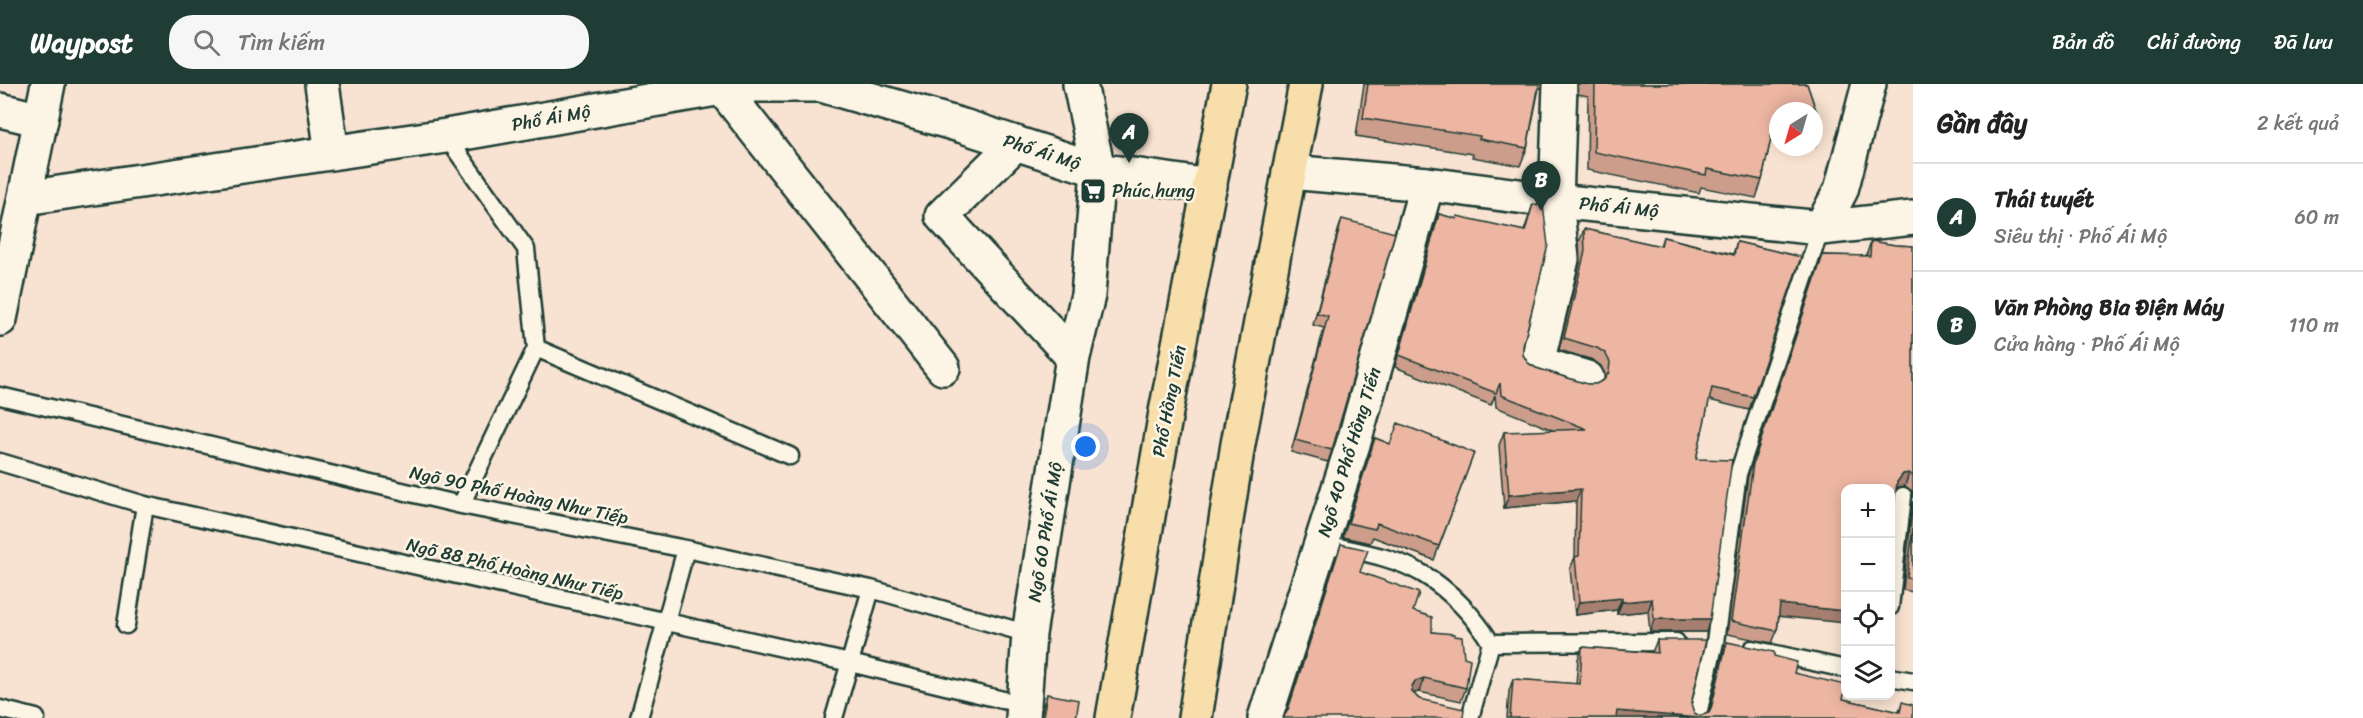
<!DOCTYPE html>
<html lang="vi">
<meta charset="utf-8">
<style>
:root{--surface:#fff;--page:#f6f6f6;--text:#222;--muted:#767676;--line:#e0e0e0;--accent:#1f3d34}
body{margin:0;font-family:Sriracha,sans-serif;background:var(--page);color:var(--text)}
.controls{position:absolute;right:18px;bottom:18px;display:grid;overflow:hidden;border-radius:12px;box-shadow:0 3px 15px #0003}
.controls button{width:54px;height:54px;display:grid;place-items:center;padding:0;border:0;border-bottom:2px solid var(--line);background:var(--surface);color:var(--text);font:30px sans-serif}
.compass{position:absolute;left:1769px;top:18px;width:54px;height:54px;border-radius:50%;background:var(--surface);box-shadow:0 3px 15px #0003;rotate:217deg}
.you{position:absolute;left:1086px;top:363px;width:21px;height:21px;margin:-15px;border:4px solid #fff;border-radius:50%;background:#1a73e8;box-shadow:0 0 0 9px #1a73e833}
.badge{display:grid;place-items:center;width:39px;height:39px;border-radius:50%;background:var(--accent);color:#fff;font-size:20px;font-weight:700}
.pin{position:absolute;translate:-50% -50px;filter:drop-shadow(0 2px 3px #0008)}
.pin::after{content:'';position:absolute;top:32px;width:21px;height:18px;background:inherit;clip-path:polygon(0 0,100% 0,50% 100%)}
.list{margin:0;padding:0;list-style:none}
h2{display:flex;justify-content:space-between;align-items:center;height:78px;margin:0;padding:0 24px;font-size:26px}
h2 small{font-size:20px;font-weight:400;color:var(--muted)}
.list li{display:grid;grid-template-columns:39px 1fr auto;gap:18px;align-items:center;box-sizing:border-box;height:108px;padding:0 24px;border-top:2px solid var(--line)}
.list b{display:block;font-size:22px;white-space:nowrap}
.list p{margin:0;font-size:20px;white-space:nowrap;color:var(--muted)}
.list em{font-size:20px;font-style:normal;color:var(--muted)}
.icon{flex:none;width:33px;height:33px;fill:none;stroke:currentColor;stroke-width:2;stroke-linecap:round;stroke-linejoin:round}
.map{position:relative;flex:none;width:1913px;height:634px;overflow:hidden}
header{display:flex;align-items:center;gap:36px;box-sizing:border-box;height:84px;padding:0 30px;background:var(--accent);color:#fff}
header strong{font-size:28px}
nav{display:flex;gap:33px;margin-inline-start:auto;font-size:21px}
.search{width:420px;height:54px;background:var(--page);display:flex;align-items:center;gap:15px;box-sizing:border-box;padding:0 21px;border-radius:24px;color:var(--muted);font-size:22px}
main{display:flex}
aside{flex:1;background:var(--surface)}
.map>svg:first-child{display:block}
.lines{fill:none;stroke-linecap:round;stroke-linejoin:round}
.lane-casing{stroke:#1f3d34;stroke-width:21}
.street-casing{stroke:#1f3d34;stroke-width:38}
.secondary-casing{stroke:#1f3d34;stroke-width:38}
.primary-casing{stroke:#1f3d34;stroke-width:38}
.lane{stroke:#fcf5e5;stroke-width:16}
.street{stroke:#fcf5e5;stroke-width:33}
.secondary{stroke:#fcf5e5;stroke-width:33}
.primary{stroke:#f8deab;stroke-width:33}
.wall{fill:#cc9d8b;stroke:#1f3d34;stroke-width:1.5}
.shaded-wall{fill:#a67f71;stroke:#1f3d34;stroke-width:1.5}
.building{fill:#edb6a2;stroke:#1f3d34;stroke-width:1.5}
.labels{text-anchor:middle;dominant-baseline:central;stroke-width:5;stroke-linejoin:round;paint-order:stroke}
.street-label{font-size:18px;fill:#1f3d34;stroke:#fcf5e5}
.poi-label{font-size:18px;fill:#1f3d34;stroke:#fcf5e5;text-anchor:start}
</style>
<header>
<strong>Waypost</strong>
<div class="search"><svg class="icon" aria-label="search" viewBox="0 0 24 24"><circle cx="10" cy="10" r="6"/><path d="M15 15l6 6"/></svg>Tìm kiếm</div>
<nav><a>Bản đồ</a><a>Chỉ đường</a><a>Đã lưu</a></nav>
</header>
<main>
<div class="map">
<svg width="1913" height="634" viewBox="0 0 1913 634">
<rect width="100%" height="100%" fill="#f8e2d1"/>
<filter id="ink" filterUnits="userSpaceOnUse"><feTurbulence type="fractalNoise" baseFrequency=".0167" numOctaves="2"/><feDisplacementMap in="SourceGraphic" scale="12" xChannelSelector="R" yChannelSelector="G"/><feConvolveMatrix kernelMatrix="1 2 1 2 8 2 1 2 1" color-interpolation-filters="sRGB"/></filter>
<g filter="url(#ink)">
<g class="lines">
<g class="lane-casing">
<path id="lane" d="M 446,52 L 526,165 L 536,264 L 461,421
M 536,264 L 790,372
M 0,312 L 461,421 L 686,465 L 871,505 L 1029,550
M 0,378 L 145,421 L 850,579 L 1024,621
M 1321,459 C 1355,467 1393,472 1423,490 C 1450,506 1475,533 1491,559
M 1890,523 L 1903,412
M 126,541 L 145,421
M 1491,559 L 1676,558
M 1752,565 L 1846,585
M 1890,593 L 1913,597
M 0,625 L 36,634
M 639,634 L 686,465
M 834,634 L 871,505
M 1470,634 L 1491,559
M 1697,634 L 1715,558 L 1738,390 L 1821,144"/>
</g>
<g class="street-casing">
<path id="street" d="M 322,0 L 332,69
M 1560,0 L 1556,117 L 1562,175 L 1537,279 L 1587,294
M 722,4 L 943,284
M 0,26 L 41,36
M 1016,59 L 942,132 L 1073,273
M 25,114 L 446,52 L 739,1 L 821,1 L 963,42 L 1098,86 L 1210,102
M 1821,144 L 1841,106 L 1869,0
M 1023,634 L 1029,550 L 1073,273 L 1088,211 L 1098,86 L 1080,0
M 1265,634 L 1355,354 L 1427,100"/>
</g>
<g class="secondary-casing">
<path id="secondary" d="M 1289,88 L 1427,100 L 1556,117 L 1821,144 L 1913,134
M 0,235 L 48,0"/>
</g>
<g class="primary-casing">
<path id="primary" d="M 1113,634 L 1166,328 L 1229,0
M 1195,634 L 1238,360 L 1306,0"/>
</g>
<use href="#lane" class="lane"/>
<use href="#street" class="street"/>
<use href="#secondary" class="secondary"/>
<use href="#primary" class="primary"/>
</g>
<path class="wall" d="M 1364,0 L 1543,0 L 1541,4 L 1539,4 L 1527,64 L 1520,82 L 1472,73 L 1473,70 L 1356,52 Z
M 1577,0 L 1807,0 L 1822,44 L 1815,63 L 1814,63 L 1814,27 L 1778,27 L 1778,56 L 1771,54 L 1762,96 L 1756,114 L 1701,103 L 1699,109 L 1587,86 L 1588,12 L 1578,10 Z
M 1533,120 L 1523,271 L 1528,279 L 1536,284 L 1587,300 L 1596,300 L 1604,296 L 1605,290 L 1601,282 L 1593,276 L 1559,266 L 1580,179 L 1579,158 L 1584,145 L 1660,162 L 1663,153 L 1733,170 L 1737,158 L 1801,173 L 1749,326 L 1709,316 L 1696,375 L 1706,548 L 1650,548 L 1648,527 L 1617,530 L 1617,526 L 1575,531 L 1570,485 L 1575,473 L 1576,417 L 1504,424 L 1499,361 L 1504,348 L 1555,347 L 1496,323 L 1495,311 L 1491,321 L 1395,283 L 1434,143 L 1439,130 L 1456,135 L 1524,147 Z
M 1342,135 L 1332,366 L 1328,378 L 1291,368 L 1324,244 L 1313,241 L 1338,147 Z
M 1871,157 L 1895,161 L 1913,162 L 1913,411 L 1912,407 L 1905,402 L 1898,403 L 1779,532 L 1777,547 L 1772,559 L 1727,550 L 1748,392 L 1823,171 L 1866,172 Z
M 1375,354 L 1390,360 L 1474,369 L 1434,476 L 1373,453 L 1370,459 L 1343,453 Z
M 1913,417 L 1913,508 L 1903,506 Z
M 1341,460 L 1360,488 L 1413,527 L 1432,548 L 1454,552 L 1466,604 L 1461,617 L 1419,608 L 1413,609 L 1419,615 L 1287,628 Z
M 1657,556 L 1691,620 L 1694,629 L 1700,632 L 1709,629 L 1723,570 L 1727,558 L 1774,572 L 1794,589 L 1843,615 L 1899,628 L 1902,618 L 1913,634 L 1507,634 L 1509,607 L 1513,595 L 1576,600 L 1578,575 L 1582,563 L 1652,568 Z
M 1047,610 L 1076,634 L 1041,634 L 1043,622 Z"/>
<path class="shaded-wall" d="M 1909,389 L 1905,402 L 1898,403 L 1893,411 L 1897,398 L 1903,390 Z
M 1581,405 L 1576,417 L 1504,424 L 1509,411 Z
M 1622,514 L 1617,526 L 1575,531 L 1579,518 Z
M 1652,515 L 1648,527 L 1617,530 L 1622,518 Z
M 1780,520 L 1845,527 L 1845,539 L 1776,532 Z
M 1654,535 L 1710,535 L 1706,548 L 1650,548 Z
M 1424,594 L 1419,608 L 1410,610 L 1412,602 L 1415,597 Z
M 1617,627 L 1699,634 L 1614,634 Z"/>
<path class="building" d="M 1368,0 L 1539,0 L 1527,64 L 1479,55 L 1480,52 L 1363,34 Z
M 1595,0 L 1807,0 L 1822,44 L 1814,43 L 1814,27 L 1778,27 L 1778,36 L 1775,35 L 1762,96 L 1707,85 L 1706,91 L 1594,68 Z
M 1533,120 L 1543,121 L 1548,161 L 1523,262 L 1523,271 L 1528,279 L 1536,284 L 1587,300 L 1596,300 L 1604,296 L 1609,288 L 1610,278 L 1605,269 L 1597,264 L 1564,254 L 1585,167 L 1584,145 L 1661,162 L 1663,153 L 1734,171 L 1737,158 L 1801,173 L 1753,313 L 1712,304 L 1696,375 L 1732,376 L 1710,535 L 1654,535 L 1652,515 L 1622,518 L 1622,514 L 1579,518 L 1575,473 L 1579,472 L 1581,405 L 1509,411 L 1504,348 L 1587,345 L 1501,311 L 1500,299 L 1496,309 L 1399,271 L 1439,130 L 1457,135 L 1457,132 L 1525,147 Z
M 1342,135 L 1395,149 L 1332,366 L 1295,356 L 1328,232 L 1317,229 Z
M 1871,157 L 1895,161 L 1913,162 L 1913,392 L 1909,389 L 1903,390 L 1897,398 L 1890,454 L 1890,405 L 1845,405 L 1845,527 L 1780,520 L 1777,547 L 1731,537 L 1753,380 L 1823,171 L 1870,172 Z
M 1398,339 L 1474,369 L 1439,462 L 1377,439 L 1375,445 L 1348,439 L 1375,354 L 1390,360 Z
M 1913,443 L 1913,495 L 1907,494 Z
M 1341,460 L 1368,466 L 1360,488 L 1419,509 L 1413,527 L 1432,533 L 1432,548 L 1454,550 L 1454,552 L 1462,553 L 1464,573 L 1470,575 L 1466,604 L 1424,594 L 1415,597 L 1412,602 L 1412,608 L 1419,615 L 1464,625 L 1463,634 L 1283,634 L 1288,626 Z
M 1657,556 L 1706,556 L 1691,620 L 1694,629 L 1700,632 L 1709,629 L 1711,625 L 1727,558 L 1774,568 L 1774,572 L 1797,578 L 1794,589 L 1845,601 L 1845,606 L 1843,615 L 1900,628 L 1902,618 L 1913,621 L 1913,634 L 1699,634 L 1617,627 L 1616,634 L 1510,634 L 1513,595 L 1580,600 L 1582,563 L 1658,569 Z
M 1047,610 L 1079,616 L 1076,634 L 1041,634 L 1043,632 Z"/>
</g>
<defs>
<g id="supermarket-square" transform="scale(1.35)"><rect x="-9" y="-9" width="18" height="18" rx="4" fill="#1f3d34" stroke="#fcf5e5"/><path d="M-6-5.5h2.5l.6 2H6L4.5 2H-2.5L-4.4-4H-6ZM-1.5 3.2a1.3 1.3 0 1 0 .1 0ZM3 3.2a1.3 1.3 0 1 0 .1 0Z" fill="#fff"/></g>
</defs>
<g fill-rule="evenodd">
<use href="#supermarket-square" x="1093" y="107"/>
</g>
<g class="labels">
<g class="street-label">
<text transform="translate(551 34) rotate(-10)">Phố Ái Mộ</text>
<text transform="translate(1042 68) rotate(18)">Phố Ái Mộ</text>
<text transform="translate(1619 123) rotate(6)">Phố Ái Mộ</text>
<text transform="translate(1169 317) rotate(-79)">Phố Hồng Tiến</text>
<text transform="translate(1349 368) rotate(-73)">Ngõ 40 Phố Hồng Tiến</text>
<text transform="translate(519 411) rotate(12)">Ngõ 90 Phố Hoàng Như Tiếp</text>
<text transform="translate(1045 448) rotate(-81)">Ngõ 60 Phố Ái Mộ</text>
<text transform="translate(515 485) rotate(13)">Ngõ 88 Phố Hoàng Như Tiếp</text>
</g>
<g class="poi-label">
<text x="1112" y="107">Phúc hưng</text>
</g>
</g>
</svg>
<div class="controls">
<button>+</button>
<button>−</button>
<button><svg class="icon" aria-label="locate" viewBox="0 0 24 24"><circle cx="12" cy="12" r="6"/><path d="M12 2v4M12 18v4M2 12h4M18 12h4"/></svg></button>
<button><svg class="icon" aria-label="layers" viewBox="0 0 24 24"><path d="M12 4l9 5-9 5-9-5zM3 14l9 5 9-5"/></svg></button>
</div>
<svg class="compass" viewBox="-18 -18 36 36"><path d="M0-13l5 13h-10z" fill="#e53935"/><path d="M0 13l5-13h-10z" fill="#767676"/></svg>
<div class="you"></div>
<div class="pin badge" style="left:1129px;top:79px">A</div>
<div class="pin badge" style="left:1541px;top:127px">B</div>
</div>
<aside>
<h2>Gần đây<small>2 kết quả</small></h2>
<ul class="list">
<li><span class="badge">A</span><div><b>Thái tuyết</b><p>Siêu thị · Phố Ái Mộ</p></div><em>60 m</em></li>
<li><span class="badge">B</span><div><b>Văn Phòng Bia Điện Máy</b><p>Cửa hàng · Phố Ái Mộ</p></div><em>110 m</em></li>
</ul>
</aside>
</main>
